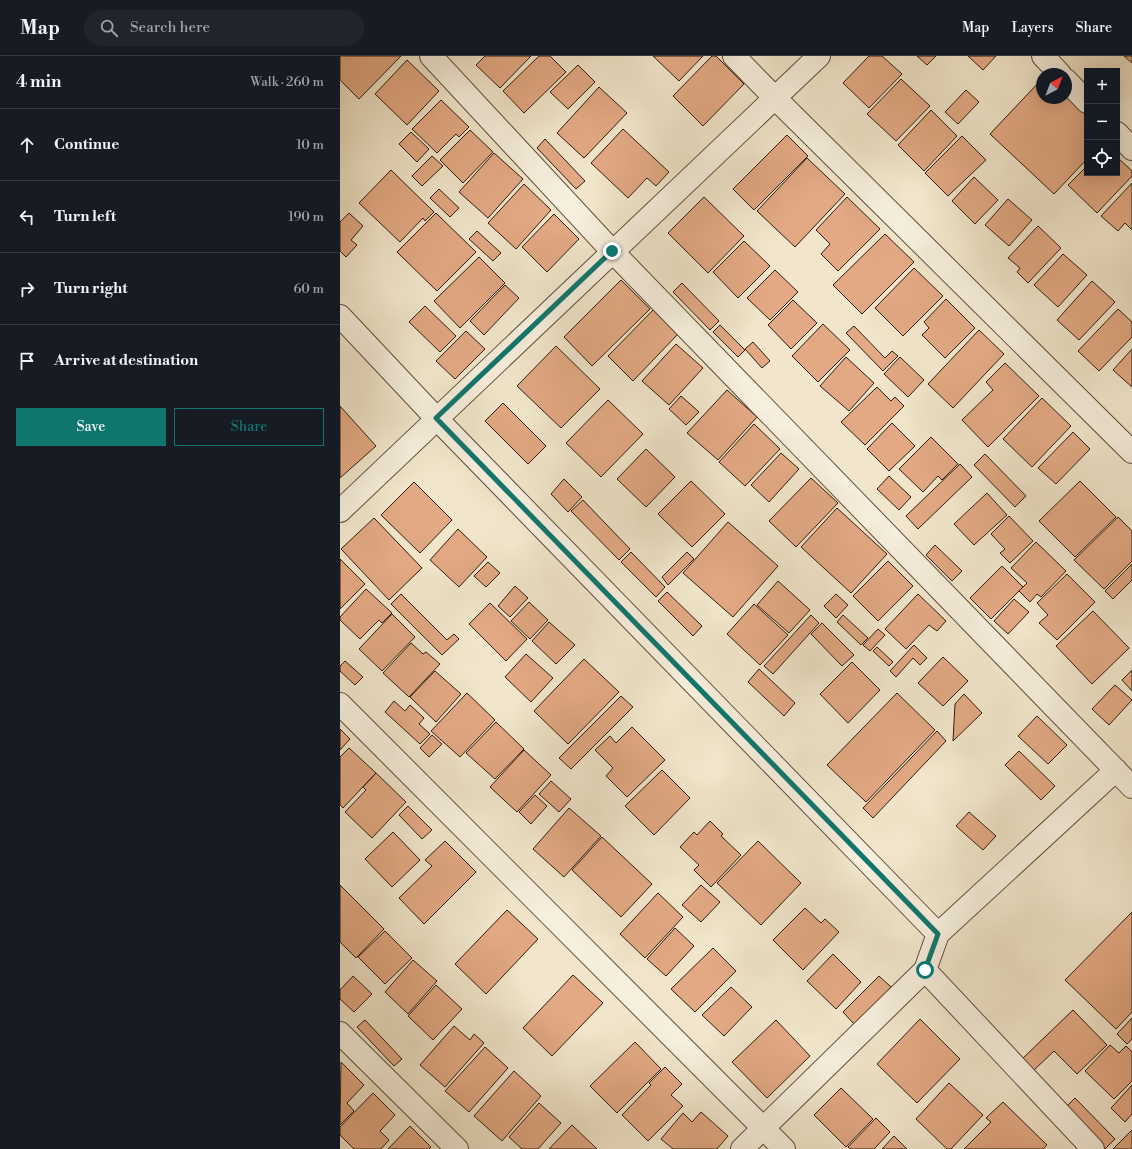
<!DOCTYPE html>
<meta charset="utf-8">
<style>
:root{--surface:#171b24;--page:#20242c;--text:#f1f3f6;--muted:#9ea1a6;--line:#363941;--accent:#0f766e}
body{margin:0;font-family:"Libre Bodoni",serif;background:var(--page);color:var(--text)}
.controls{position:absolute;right:12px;top:12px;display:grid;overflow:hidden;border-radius:0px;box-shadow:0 4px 16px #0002}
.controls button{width:36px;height:36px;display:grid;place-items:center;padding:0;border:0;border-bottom:1px solid var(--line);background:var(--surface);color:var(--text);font:20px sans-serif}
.compass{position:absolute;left:696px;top:12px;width:36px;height:36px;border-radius:50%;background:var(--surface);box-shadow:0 4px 16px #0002;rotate:42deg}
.stop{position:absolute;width:12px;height:12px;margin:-9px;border:3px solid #0f766e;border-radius:50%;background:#fff}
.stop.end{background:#0f766e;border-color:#fff;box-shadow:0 1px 4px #0008}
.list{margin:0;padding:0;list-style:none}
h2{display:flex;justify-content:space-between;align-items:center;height:52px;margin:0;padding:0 16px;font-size:17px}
h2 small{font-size:13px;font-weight:400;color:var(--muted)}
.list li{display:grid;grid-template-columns:26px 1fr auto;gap:12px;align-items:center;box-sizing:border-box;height:72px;padding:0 16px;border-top:1px solid var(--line)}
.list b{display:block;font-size:15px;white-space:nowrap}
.list em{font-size:13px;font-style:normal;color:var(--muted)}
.actions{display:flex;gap:8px;padding:12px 16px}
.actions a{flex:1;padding:9px 0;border:1px solid var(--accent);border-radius:0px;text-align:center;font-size:14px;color:var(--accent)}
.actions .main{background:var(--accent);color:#fff}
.icon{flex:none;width:22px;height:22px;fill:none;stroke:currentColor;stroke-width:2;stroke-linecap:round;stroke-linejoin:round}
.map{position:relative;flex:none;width:792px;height:1093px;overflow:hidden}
header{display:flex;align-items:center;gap:24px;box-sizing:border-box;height:56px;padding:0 20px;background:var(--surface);border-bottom:1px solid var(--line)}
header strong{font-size:19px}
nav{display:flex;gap:22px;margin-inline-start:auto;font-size:14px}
.search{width:280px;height:36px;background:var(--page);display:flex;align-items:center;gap:10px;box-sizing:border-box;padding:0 14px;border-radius:22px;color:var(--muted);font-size:15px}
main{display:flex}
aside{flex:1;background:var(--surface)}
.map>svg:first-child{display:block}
.building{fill:#e2a984;stroke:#301b0b}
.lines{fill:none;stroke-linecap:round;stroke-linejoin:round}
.minor-casing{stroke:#604e3b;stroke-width:24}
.minor{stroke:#f6efdd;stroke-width:22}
.route{stroke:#0f766e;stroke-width:5}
</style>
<header>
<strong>Map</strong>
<div class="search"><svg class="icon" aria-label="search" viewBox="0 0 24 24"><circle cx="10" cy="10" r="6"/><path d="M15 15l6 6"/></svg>Search here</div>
<nav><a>Map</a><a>Layers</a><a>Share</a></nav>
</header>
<main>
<aside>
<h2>4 min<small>Walk · 260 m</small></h2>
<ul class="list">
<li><svg class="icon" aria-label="ahead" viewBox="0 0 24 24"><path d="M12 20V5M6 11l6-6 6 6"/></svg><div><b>Continue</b></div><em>10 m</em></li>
<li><svg class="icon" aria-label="left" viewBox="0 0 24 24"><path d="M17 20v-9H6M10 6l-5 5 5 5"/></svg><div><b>Turn left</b></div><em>190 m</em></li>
<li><svg class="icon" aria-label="right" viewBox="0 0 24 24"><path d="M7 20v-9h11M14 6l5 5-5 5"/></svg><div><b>Turn right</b></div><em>60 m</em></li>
<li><svg class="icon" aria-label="arrive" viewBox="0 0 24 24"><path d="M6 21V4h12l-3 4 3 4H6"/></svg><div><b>Arrive at destination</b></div></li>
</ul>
<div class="actions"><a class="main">Save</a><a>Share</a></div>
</aside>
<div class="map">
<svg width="792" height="1093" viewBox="0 0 792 1093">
<rect width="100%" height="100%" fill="#f1e6cb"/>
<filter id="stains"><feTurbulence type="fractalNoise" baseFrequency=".005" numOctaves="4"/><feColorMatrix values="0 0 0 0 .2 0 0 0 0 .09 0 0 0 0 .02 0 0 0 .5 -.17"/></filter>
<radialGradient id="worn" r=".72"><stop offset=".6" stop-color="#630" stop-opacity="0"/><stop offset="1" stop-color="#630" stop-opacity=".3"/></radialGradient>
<path class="building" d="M 0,0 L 61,0 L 19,43 L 0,24 Z
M 145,0 L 191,0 L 160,32 L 136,9 Z
M 199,0 L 210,0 L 226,16 L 184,57 L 163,35 Z
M 313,0 L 363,0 L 339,25 Z
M 372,0 L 376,0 L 404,28 L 363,70 L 333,40 Z
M 529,0 L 542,0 L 562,18 L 529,52 L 503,27 Z
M 577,0 L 596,0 L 587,9 Z
M 628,0 L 656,0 L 643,14 Z
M 784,0 L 792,0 L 792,7 Z
M 67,4 L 99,35 L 67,69 L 35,38 Z
M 238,9 L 255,26 L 228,53 L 210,36 Z
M 561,23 L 590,50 L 556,85 L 527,58 Z
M 702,23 L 702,42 L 726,42 L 726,37 L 747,57 L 747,103 L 714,138 L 650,78 Z
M 259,31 L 287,57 L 244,102 L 217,77 Z
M 626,34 L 639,46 L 618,68 L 605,56 Z
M 101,44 L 129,71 L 119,81 L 116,78 L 97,97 L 72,73 Z
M 591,54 L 617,80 L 584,115 L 558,89 Z
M 283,73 L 329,116 L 316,130 L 307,122 L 288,142 L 251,107 Z
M 130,74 L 153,96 L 123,127 L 100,104 Z
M 71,76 L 89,93 L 77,106 L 59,88 Z
M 447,79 L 468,100 L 414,154 L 393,133 Z
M 622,80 L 646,104 L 608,140 L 585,117 Z
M 205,83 L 245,125 L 236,133 L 197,92 Z
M 154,97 L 183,123 L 148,162 L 119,136 Z
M 92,100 L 103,110 L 82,130 L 72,120 Z
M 777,101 L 792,115 L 792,120 L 757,157 L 728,129 L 747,110 L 747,117 L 777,117 Z
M 467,102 L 505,138 L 455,191 L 417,155 Z
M 51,114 L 94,156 L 85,165 L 83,162 L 60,186 L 19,147 Z
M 634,121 L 658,144 L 635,168 L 612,145 Z
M 792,127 L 792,174 L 785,167 L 778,175 L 761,160 Z
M 184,128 L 211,154 L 176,193 L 148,167 Z
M 99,133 L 119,152 L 110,161 L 90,142 Z
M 364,141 L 404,180 L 368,217 L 328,177 Z
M 507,141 L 540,173 L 498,215 L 481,198 L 490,188 L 476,174 Z
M 668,143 L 692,164 L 669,190 L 645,169 Z
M 9,157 L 23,170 L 11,184 L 17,189 L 6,201 L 0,195 L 0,166 Z
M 96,157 L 136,196 L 97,235 L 57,196 Z
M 214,158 L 239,183 L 207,216 L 182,191 Z
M 698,170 L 721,192 L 688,227 L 677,216 L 680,212 L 668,202 Z
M 137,175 L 161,197 L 153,205 L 129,183 Z
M 545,178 L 574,206 L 522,258 L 493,229 Z
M 404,185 L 430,210 L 398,242 L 373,216 Z
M 723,198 L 747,219 L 718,251 L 694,229 Z
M 139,201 L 165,227 L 120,272 L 94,245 Z
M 574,212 L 603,240 L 563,280 L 535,252 Z
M 435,214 L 458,236 L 430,264 L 407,242 Z
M 281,224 L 310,253 L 252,310 L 224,281 Z
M 752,225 L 775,246 L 739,284 L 717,264 Z
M 342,227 L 379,265 L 370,274 L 333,236 Z
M 165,229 L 179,242 L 144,279 L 130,265 Z
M 606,243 L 635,272 L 605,302 L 582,279 L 589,272 L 584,266 Z
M 453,244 L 477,267 L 451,293 L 428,269 Z
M 85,250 L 116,280 L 100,296 L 69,266 Z
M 778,253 L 792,266 L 792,281 L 759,315 L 738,295 Z
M 313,254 L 338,278 L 293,325 L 268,300 Z
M 483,268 L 510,294 L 478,326 L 452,300 Z
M 380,269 L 405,294 L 398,301 L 373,276 Z
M 514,270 L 545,302 L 552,295 L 558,300 L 543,315 L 506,277 Z
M 639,274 L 664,298 L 613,352 L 588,328 Z
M 126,275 L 145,293 L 115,323 L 96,305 Z
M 413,286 L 430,305 L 422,312 L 405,293 Z
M 336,288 L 363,312 L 329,349 L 302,325 Z
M 216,290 L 260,333 L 221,372 L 177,330 Z
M 792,293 L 792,331 L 773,314 Z
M 506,301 L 534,327 L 509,355 L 480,330 Z
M 560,301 L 584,324 L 568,341 L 544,318 Z
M 665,307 L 699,340 L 648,391 L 622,364 L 653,334 L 646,326 Z
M 537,331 L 551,345 L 555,341 L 564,350 L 525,389 L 501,366 Z
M 387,334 L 417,361 L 378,404 L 347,377 Z
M 341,340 L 359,356 L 346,369 L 329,353 Z
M 702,342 L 731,370 L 692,411 L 663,383 Z
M 268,344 L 303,378 L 261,421 L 226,387 Z
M 163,347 L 206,390 L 188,408 L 145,365 Z
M 0,350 L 36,390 L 0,422 Z
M 552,367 L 575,390 L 549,415 L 527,393 Z
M 414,368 L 440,393 L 405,430 L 379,406 Z
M 733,376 L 750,393 L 716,428 L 698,412 Z
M 591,381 L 618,408 L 602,424 L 598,420 L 583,436 L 559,413 Z
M 306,393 L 335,421 L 306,451 L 277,423 Z
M 441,397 L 459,413 L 429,446 L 411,429 Z
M 645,398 L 686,440 L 675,451 L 634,409 Z
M 620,408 L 632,421 L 578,473 L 566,460 Z
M 549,420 L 571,441 L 559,454 L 537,433 Z
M 471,422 L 498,447 L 456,491 L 429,465 Z
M 224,423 L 242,441 L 228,456 L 211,438 Z
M 351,425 L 385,458 L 352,491 L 318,458 Z
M 740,425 L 776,461 L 735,501 L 699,465 Z
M 74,426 L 112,464 L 80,497 L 41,459 Z
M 647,437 L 667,459 L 634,489 L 614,468 Z
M 243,444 L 290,493 L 279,504 L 231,455 Z
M 497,452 L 547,498 L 511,537 L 461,491 Z
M 669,460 L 693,485 L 670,507 L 660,497 L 665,493 L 651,478 Z
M 778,461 L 792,475 L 792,505 L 764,533 L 734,504 Z
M 34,462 L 82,512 L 49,544 L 1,493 Z
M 388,466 L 438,510 L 393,561 L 343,517 Z
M 118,473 L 147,501 L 119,531 L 90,504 Z
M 696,486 L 726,515 L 701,541 L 697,538 L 690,546 L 679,535 L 687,527 L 671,512 Z
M 595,489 L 622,515 L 612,525 L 586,499 Z
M 291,496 L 325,531 L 316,541 L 281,506 Z
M 347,496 L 354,503 L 328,529 L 322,521 Z
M 0,503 L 25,528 L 0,553 Z
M 548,505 L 573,530 L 538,565 L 513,540 Z
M 148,506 L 160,517 L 146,531 L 134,520 Z
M 792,508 L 792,524 L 773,543 L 765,535 Z
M 662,510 L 683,531 L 651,563 L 630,542 Z
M 727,518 L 755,546 L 717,584 L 699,567 L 708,559 L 697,547 Z
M 438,525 L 470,554 L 449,577 L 417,549 Z
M 175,530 L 188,542 L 170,561 L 158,550 Z
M 26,533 L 52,557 L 42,567 L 39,564 L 20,583 L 0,564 L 0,561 Z
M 327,536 L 362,570 L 353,580 L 318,545 Z
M 61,538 L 107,584 L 114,578 L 119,583 L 102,599 L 51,548 Z
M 496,538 L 508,549 L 496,562 L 484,550 Z
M 578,538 L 606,565 L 597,575 L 589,569 L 566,593 L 545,573 Z
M 674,543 L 689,556 L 668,578 L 654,565 Z
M 189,546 L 208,564 L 190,583 L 171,565 Z
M 150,547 L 187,583 L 166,605 L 129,568 Z
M 414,548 L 448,579 L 420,609 L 387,578 Z
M 753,555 L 789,592 L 752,628 L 716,590 Z
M 52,558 L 75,581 L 42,615 L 19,593 Z
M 471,559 L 479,567 L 433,618 L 424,610 Z
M 503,559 L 528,582 L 521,589 L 497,566 Z
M 209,566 L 235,589 L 216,608 L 192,585 Z
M 482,567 L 514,599 L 502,610 L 471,578 Z
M 538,573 L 545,579 L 530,595 L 523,589 Z
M 71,587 L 83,598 L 86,596 L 100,608 L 69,641 L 43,617 Z
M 574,589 L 587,602 L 580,609 L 573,602 L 556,621 L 550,615 Z
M 537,591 L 553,606 L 549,610 L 533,595 Z
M 186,598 L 213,622 L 191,646 L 165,621 Z
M 603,601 L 628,625 L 603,650 L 578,627 Z
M 244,603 L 279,636 L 228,688 L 194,655 Z
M 5,605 L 23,621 L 15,629 L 0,615 L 0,610 Z
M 512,606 L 540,634 L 508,667 L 480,638 Z
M 419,613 L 455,647 L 444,660 L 408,626 Z
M 792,614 L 792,635 L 782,624 Z
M 95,615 L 121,638 L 96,666 L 70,641 Z
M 775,629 L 792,644 L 769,669 L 752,653 Z
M 127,637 L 155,664 L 120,701 L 91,675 Z
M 557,637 L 595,674 L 526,746 L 487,709 Z
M 624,638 L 642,657 L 613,685 L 615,648 Z
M 281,640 L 293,651 L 231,713 L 219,702 Z
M 54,645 L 65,655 L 70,649 L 84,662 L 79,668 L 90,678 L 80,688 L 45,656 Z
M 697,660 L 727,689 L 708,708 L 678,680 Z
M 156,666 L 184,693 L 155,723 L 126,697 Z
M 292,671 L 325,704 L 287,741 L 266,720 L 273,712 L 255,694 L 270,680 L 276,687 Z
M 0,673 L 10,683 L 0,694 Z
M 597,675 L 606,685 L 533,762 L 523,752 Z
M 92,679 L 102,688 L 89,701 L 80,692 Z
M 9,692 L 36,717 L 3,752 L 0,749 L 0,701 Z
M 184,694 L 211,719 L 177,756 L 150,731 Z
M 679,695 L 715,730 L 701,744 L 665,709 Z
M 322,714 L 350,742 L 314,779 L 285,750 Z
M 36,717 L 66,746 L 32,782 L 5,756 L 26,734 L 23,731 Z
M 211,725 L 231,743 L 219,756 L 199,738 Z
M 195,739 L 207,750 L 191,768 L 179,756 Z
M 68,750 L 92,774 L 82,783 L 59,759 Z
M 229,752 L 261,780 L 224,821 L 193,793 Z
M 629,756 L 656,780 L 643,794 L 616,770 Z
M 370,765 L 383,778 L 381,780 L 401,799 L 371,831 L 354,814 L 359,809 L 340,791 L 354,776 L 357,779 Z
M 53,776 L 80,804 L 52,831 L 25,803 Z
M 262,781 L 312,828 L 281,861 L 232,814 Z
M 105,785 L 136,816 L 84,868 L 59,842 L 92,810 L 85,804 Z
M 418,785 L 461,827 L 421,869 L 377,827 Z
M 0,829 L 44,873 L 16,902 L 0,886 Z
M 361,829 L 380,846 L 361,866 L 342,849 Z
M 318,837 L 343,861 L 305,902 L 280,878 Z
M 465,852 L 481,867 L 485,863 L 499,876 L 463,914 L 433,884 Z
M 167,854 L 198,883 L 146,938 L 115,908 Z
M 792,856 L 792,956 L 776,973 L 725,924 Z
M 335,872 L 354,890 L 326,920 L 307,903 Z
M 45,875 L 72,902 L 45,928 L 18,901 Z
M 373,892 L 396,915 L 355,956 L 331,933 Z
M 493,898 L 521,926 L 496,953 L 467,925 Z
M 73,904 L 97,925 L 68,958 L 45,936 Z
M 233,919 L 263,947 L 212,1000 L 183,972 Z
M 13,920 L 32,938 L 14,956 L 0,943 L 0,934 Z
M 539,920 L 551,931 L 514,968 L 503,956 Z
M 96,929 L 122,953 L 93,984 L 68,960 Z
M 391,931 L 412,951 L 384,980 L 362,959 Z
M 733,954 L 767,989 L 737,1018 L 714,995 L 693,1015 L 681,1004 Z
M 792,962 L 792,983 L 787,988 L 777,978 Z
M 580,963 L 620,1003 L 577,1047 L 537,1008 Z
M 25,964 L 62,1003 L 54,1010 L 17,971 Z
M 436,964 L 470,1000 L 427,1042 L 392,1006 Z
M 114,970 L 130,984 L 134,978 L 144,987 L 105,1031 L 80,1009 Z
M 295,986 L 321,1013 L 277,1057 L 250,1030 Z
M 770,989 L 779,997 L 786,990 L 792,996 L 792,1025 L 774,1043 L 745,1015 Z
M 145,991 L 168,1012 L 129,1056 L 105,1035 Z
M 1,1006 L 24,1029 L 7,1047 L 14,1055 L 0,1069 Z
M 325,1011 L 342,1028 L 331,1039 L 343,1050 L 308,1085 L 282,1059 L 311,1029 L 309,1027 Z
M 174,1015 L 201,1040 L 162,1085 L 134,1060 Z
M 609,1027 L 643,1059 L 611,1093 L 607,1093 L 576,1063 Z
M 792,1029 L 792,1058 L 785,1066 L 771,1052 Z
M 501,1032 L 533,1063 L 506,1091 L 474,1059 Z
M 33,1037 L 55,1059 L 40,1075 L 49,1084 L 41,1093 L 14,1093 L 0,1079 L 0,1071 Z
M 735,1042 L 775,1083 L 765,1093 L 724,1053 Z
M 663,1046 L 707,1089 L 703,1093 L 624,1093 L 651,1066 L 646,1062 Z
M 199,1047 L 221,1067 L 198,1093 L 182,1093 L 169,1081 Z
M 361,1056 L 388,1080 L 377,1093 L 333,1093 L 321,1083 L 343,1057 L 352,1066 Z
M 536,1062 L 550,1076 L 534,1093 L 511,1093 L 508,1091 Z
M 232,1069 L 257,1093 L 209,1093 Z
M 70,1070 L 91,1091 L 89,1093 L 48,1093 Z
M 792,1074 L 792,1093 L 773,1093 Z
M 554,1080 L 567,1093 L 542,1093 Z"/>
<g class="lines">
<g class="minor-casing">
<path id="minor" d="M 91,0 L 272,195 L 792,731
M 394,0 L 436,43 L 792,396
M 703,0 L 720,18
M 726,24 L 747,46
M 777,77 L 792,93
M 0,260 L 96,362 L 598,878
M 0,455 L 479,0
M 0,648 L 444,1093
M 585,914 L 753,1093
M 0,977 L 117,1093
M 402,1093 L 585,914 L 598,878 L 776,714"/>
</g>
<use href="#minor" class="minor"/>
</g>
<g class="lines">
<path class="route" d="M 272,195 L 96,362 L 598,878 L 585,914"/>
</g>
<rect width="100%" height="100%" filter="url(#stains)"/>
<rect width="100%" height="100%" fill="url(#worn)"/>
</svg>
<div class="controls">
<button>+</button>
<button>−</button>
<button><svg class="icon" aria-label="locate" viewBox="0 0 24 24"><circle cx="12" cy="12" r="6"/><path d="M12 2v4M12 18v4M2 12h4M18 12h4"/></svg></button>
</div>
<svg class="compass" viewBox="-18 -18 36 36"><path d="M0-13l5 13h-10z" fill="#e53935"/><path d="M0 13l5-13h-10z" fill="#9ea1a6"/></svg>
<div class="stop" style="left:585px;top:914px"></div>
<div class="stop end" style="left:272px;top:195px"></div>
</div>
</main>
